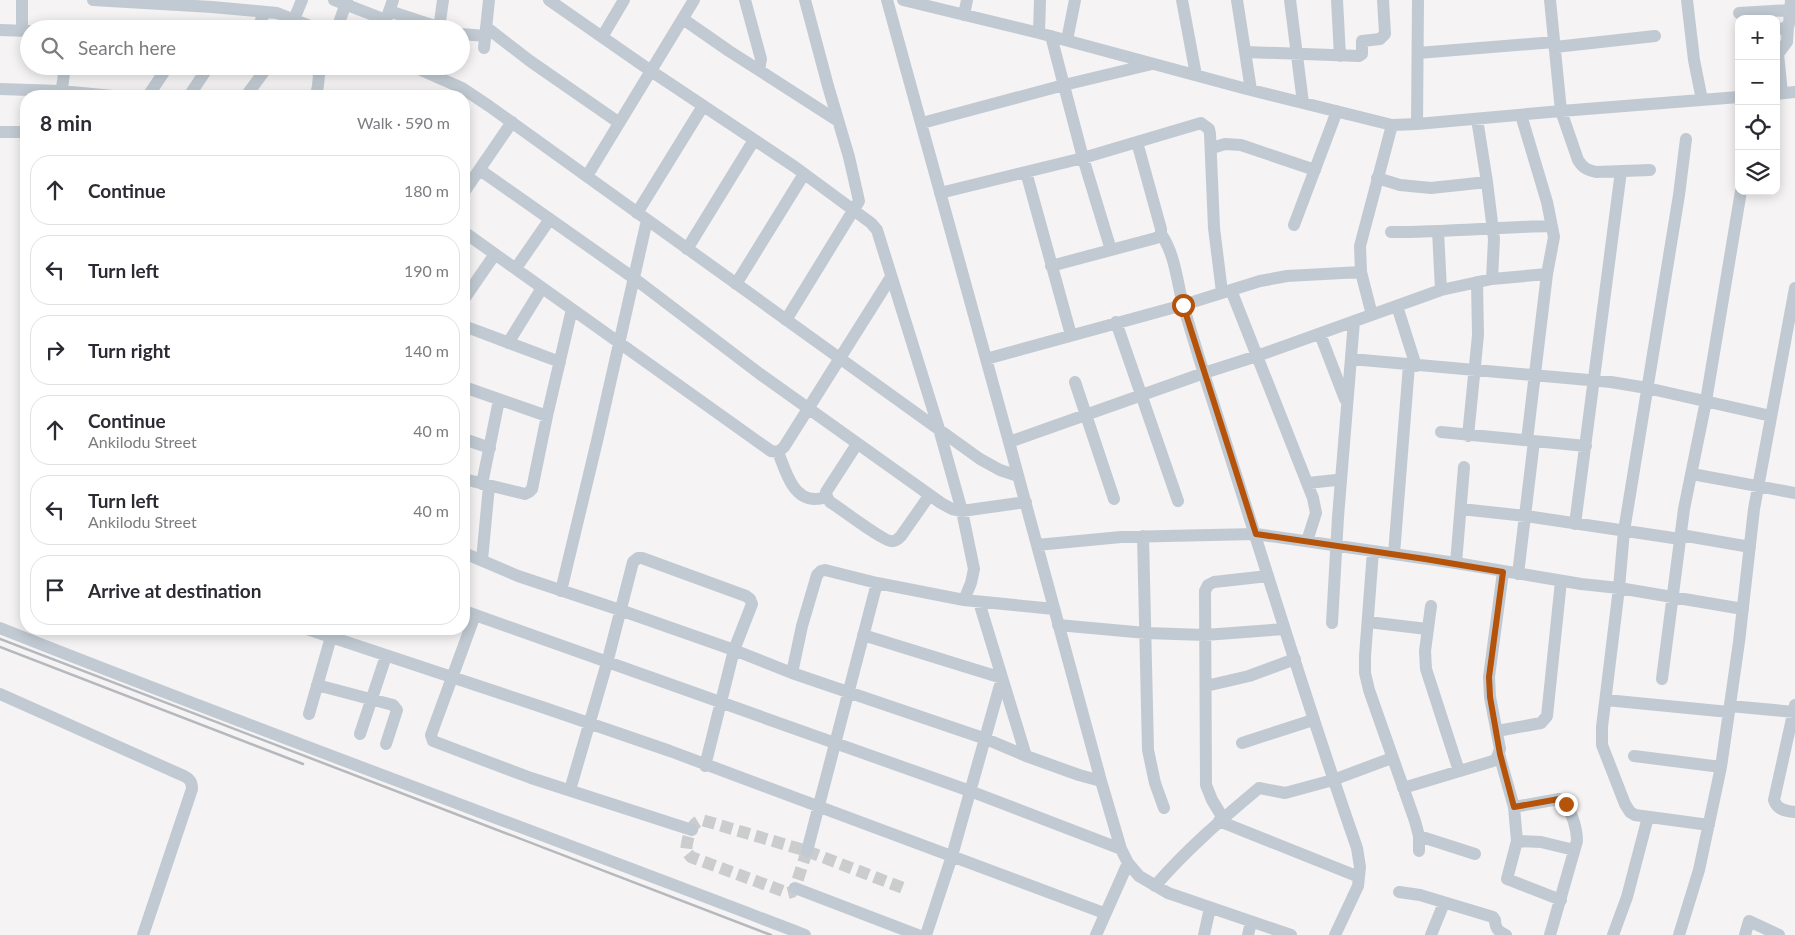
<!DOCTYPE html>
<meta charset="utf-8">
<style>
:root{--surface:#fff;--page:#f2f2f3;--text:#2b2b33;--muted:#7c7c81;--line:#e1e1e2}
body{margin:0;font-family:Lato,sans-serif;background:var(--page);color:var(--text)}
.controls{position:absolute;right:15px;top:15px;display:grid;overflow:hidden;border-radius:10px;box-shadow:0 2px 12px #0003}
.controls button{width:45px;height:45px;display:grid;place-items:center;padding:0;border:0;border-bottom:1px solid var(--line);background:var(--surface);color:var(--text);font:25px sans-serif}
.stop{position:absolute;width:15px;height:15px;margin:-11px;border:4px solid #b45309;border-radius:50%;background:#fff}
.stop.end{background:#b45309;border-color:#fff;box-shadow:0 1px 5px #0008}
.list{margin:0;padding:0;list-style:none}
h2{display:flex;justify-content:space-between;align-items:center;height:65px;margin:0;padding:0 20px;font-size:21px}
h2 small{font-size:16px;font-weight:400;color:var(--muted)}
.list li{display:grid;grid-template-columns:32px 1fr auto;gap:15px;align-items:center;box-sizing:border-box;height:70px;margin:0 10px 10px;padding:0 10px;border:1px solid var(--line);border-radius:20px}
.list b{display:block;font-size:19px;white-space:nowrap}
.list p{margin:0;font-size:16px;white-space:nowrap;color:var(--muted)}
.list em{font-size:16px;font-style:normal;color:var(--muted)}
.icon{flex:none;width:28px;height:28px;fill:none;stroke:currentColor;stroke-width:2;stroke-linecap:round;stroke-linejoin:round}
.map{position:relative;flex:none;width:1795px;height:935px;overflow:hidden}
.search{position:absolute;background:var(--surface);box-shadow:0 2px 12px #0003;left:20px;top:20px;width:450px;height:55px;display:flex;align-items:center;gap:12px;box-sizing:border-box;padding:0 18px;border-radius:28px;color:var(--muted);font-size:19px}
.panel{position:absolute;background:var(--surface);box-shadow:0 2px 12px #0003;left:20px;top:90px;width:450px;height:545px;border-radius:20px}
.map>svg:first-child{display:block}
.lines{fill:none;stroke-linecap:round;stroke-linejoin:round}
.minor-tunnel{stroke:#caccce;stroke-width:12;stroke-dasharray:12 6;stroke-linecap:butt}
.minor{stroke:#c1cad2;stroke-width:12}
.rail{stroke:#b5b8bd;stroke-width:2.5}
.route{stroke:#b45309;stroke-width:6}
</style>
<div class="map">
<svg width="1795" height="935" viewBox="0 0 1795 935">
<rect width="100%" height="100%" fill="#f5f3f3"/>
<g class="lines">
<path class="minor-tunnel" d="M 807,851 L 795,888 L 792,892 L 788,893 L 691,857 L 686,851 C 687,841 690,822 702,820 L 807,851 L 903,888"/>
<path class="minor" d="M 93,0 L 212,7 L 277,13 L 318,29
M 334,0 L 386,20
M 549,0 L 651,71 L 795,167 L 871,223 L 877,230 L 939,429 L 962,511 L 974,569 L 971,583 L 964,600
M 745,0 L 761,59 L 759,70
M 887,0 L 1009,442 L 1101,781 L 1121,849 L 1128,863 L 1139,876 L 1168,893 L 1291,935
M 903,0 L 1039,33 L 1243,88 L 1392,125 L 1417,124 L 1561,111 L 1739,97
M 1182,0 L 1196,75
M 1237,0 L 1251,90
M 1290,0 L 1303,103
M 1337,0 L 1340,56
M 1550,0 L 1561,111 L 1578,160 C 1583,168 1587,170 1596,172 L 1650,170
M 1687,0 L 1694,60 L 1702,100
M 389,11 L 438,27
M 1739,13 L 1790,10
M 964,15 L 967,0
M 683,19 L 729,51 L 838,121
M 486,27 L 530,61 L 618,122
M 257,29 L 265,12
M 290,29 L 302,0
M 337,29 L 347,0
M 383,29 L 393,0
M 439,29 L 443,0
M 1776,29 L 1785,28 L 1789,24 L 1791,0
M 0,30 L 29,31
M 22,30 L 22,0
M 1039,33 L 1040,0
M 461,34 L 486,36
M 1051,36 L 1083,158 L 1111,250
M 602,37 L 624,0
M 1067,40 L 1075,0
M 1555,47 L 1655,36
M 484,48 L 489,0
M 1246,52 L 1359,56 L 1362,54 L 1362,41 L 1380,39 L 1385,34 L 1383,0
M 1418,53 L 1554,42
M 412,66 L 462,88 L 489,106 L 980,459 L 1000,470 L 1018,476
M 0,89 L 61,91 L 113,96
M 1782,93 L 1778,54 L 1787,42 L 1788,26
M 1776,94 L 1795,92
M 61,96 L 65,66
M 148,96 L 168,66
M 189,96 L 209,66
M 246,96 L 265,70 L 264,66
M 315,96 C 320,87 317,77 321,66
M 1521,115 L 1547,202 L 1554,237 L 1547,274 L 1527,440
M 1477,119 L 1487,182
M 922,123 L 1064,85 L 1152,64
M 1417,124 L 1418,0
M 0,132 L 26,132
M 1686,139 L 1679,195 L 1624,531 L 1619,588 L 1602,727 L 1602,745 L 1625,804 L 1630,812 L 1635,815 L 1709,825
M 1212,148 L 1225,144 L 1241,145 L 1315,170
M 480,170 L 635,279 L 760,374 L 941,503 L 952,509 L 962,511 L 1026,502
M 1026,172 L 1071,335
M 587,176 L 694,0
M 1377,178 L 1400,185 L 1431,188 L 1487,182 L 1494,239 L 1492,279
M 464,192 L 512,122
M 940,193 L 1083,158 L 1201,123 L 1209,129 L 1210,134 L 1214,228 L 1222,292
M 637,213 L 703,106
M 1294,225 L 1337,111
M 1438,231 L 1441,290
M 464,232 L 771,451 L 778,452 L 784,447 L 891,277
M 1391,232 C 1445,232 1499,227 1552,226
M 1161,234 C 1175,254 1177,281 1183,305 C 1190,328 1197,351 1204,374 C 1255,532 1302,691 1357,848 L 1360,867 L 1358,886 L 1335,935
M 687,249 L 754,140
M 1051,266 L 1156,238 L 1161,234 L 1161,229 L 1137,142
M 516,268 L 550,219
M 736,284 L 804,174
M 1231,290 L 1313,498 L 1316,513 L 1307,541
M 464,299 L 495,254
M 1397,306 L 1416,366
M 1372,315 L 1361,272 L 1360,246 L 1392,125
M 786,320 L 859,201 L 849,157 L 828,86 L 805,0
M 1116,322 L 1178,501
M 464,326 L 560,362
M 1320,334 L 1345,399
M 508,343 L 542,288
M 986,359 L 1183,305 L 1260,281 L 1287,276 L 1361,272
M 1351,359 L 1611,382 L 1647,388 L 1771,416
M 1075,382 L 1114,499
M 464,387 L 547,416
M 1441,432 L 1586,446
M 1468,436 L 1478,335 L 1477,282
M 464,439 L 490,448
M 1009,442 L 1204,373 L 1257,356 L 1441,290 L 1492,279 L 1547,274
M 857,444 L 826,492 L 827,497 L 830,502 C 840,508 883,541 891,541 C 895,542 898,539 901,536 L 929,496
M 778,452 C 785,469 792,499 815,499 C 818,499 823,498 827,497
M 1692,474 L 1795,493
M 464,479 L 525,494 L 529,492 L 532,489 L 547,416 L 572,309
M 1308,483 L 1336,480 L 1341,481
M 482,484 L 499,400
M 1461,509 L 1526,516 L 1680,539
M 1575,524 L 1621,171
M 1681,535 L 1750,547
M 1143,536 L 1148,750 L 1155,783 L 1164,808
M 1037,545 L 1121,537 L 1256,534 L 1456,563 L 1581,584 L 1619,588 L 1743,609
M 1373,551 L 1365,656 L 1365,673 L 1369,690 L 1415,821 L 1419,836 L 1419,851
M 464,553 L 518,576 L 620,610 L 734,650 L 792,673 L 986,739 L 1026,756 L 1079,775 L 1101,781
M 1394,554 L 1409,365
M 482,560 L 489,486
M 1456,563 L 1464,467
M 1518,574 L 1534,441
M 561,591 L 597,441 L 647,220
M 979,602 L 1026,756
M 1431,606 L 1425,651 L 1426,669 L 1459,771
M 464,611 L 970,791 L 1121,849
M 475,615 L 431,735 L 433,741 L 531,778 L 692,830
M 1368,622 L 1427,629
M 1332,623 L 1338,517 L 1354,321
M 1058,625 L 1146,633 L 1205,635 L 1284,629
M 0,628 C 267,734 537,832 805,935
M 307,629 L 542,707 L 670,751 L 1104,913
M 863,635 L 1002,678 L 952,856 L 926,935
M 792,673 L 802,626 L 817,575 L 821,571 L 825,570 L 877,583 L 964,600 L 1054,609
M 1662,679 L 1684,509 L 1706,401 L 1741,191
M 317,685 L 393,705 L 397,710 L 386,744
M 1206,686 L 1249,676 L 1295,659
M 0,694 L 184,776 C 190,779 192,782 192,789 L 143,935
M 1606,700 L 1729,712
M 1795,705 L 1774,800 C 1777,810 1786,811 1795,812
M 1730,706 L 1795,712
M 309,714 L 331,637
M 1497,731 L 1541,723 L 1547,716 L 1561,581
M 360,734 L 386,656
M 1242,743 L 1313,720
M 1499,754 L 1514,807 L 1559,799 C 1570,802 1577,829 1577,841 L 1550,935
M 1634,756 L 1721,767
M 1403,788 L 1493,761 L 1497,758 L 1500,749 L 1490,697 L 1489,677 L 1503,572
M 570,790 L 607,663 L 633,562 L 638,558 L 642,558 L 746,596 L 750,599 L 752,604 L 734,650 L 705,766
M 1514,807 L 1517,841 L 1541,842 L 1574,850
M 1223,818 L 1212,800 L 1206,785 L 1205,591 L 1208,585 L 1214,582 L 1268,576
M 1219,821 L 1359,877
M 1419,836 L 1475,854
M 1517,841 L 1507,879 L 1561,900
M 807,851 L 877,583
M 1155,886 C 1187,849 1222,819 1259,788 L 1285,793 L 1333,780 L 1392,758
M 795,888 L 918,935
M 1399,892 L 1420,895 L 1493,917 L 1495,920 C 1495,928 1498,932 1506,935
M 1096,935 L 1128,863
M 1204,935 L 1210,908
M 1248,935 L 1251,922
M 1431,935 L 1444,903
M 1613,935 L 1627,897 L 1648,817
M 1679,935 L 1699,870 L 1721,767 L 1739,642 L 1754,509 L 1795,288
M 1745,935 L 1749,921 L 1779,935"/>
<path class="rail" d="M 0,639 L 771,935
M 0,647 L 303,764"/>
</g>
<g class="lines">
<path class="route" d="M 1183,305 L 1256,534 L 1425,559 L 1503,572 L 1489,677 L 1490,697 L 1500,754 L 1514,807 L 1559,799 L 1563,800 L 1566,804"/>
</g>
</svg>
<div class="controls">
<button>+</button>
<button>−</button>
<button><svg class="icon" aria-label="locate" viewBox="0 0 24 24"><circle cx="12" cy="12" r="6"/><path d="M12 2v4M12 18v4M2 12h4M18 12h4"/></svg></button>
<button><svg class="icon" aria-label="layers" viewBox="0 0 24 24"><path d="M12 4l9 5-9 5-9-5zM3 14l9 5 9-5"/></svg></button>
</div>
<div class="stop" style="left:1183px;top:305px"></div>
<div class="stop end" style="left:1566px;top:804px"></div>
<div class="search"><svg class="icon" aria-label="search" viewBox="0 0 24 24"><circle cx="10" cy="10" r="6"/><path d="M15 15l6 6"/></svg>Search here</div>
<section class="panel">
<h2>8 min<small>Walk · 590 m</small></h2>
<ul class="list">
<li><svg class="icon" aria-label="ahead" viewBox="0 0 24 24"><path d="M12 20V5M6 11l6-6 6 6"/></svg><div><b>Continue</b></div><em>180 m</em></li>
<li><svg class="icon" aria-label="left" viewBox="0 0 24 24"><path d="M17 20v-9H6M10 6l-5 5 5 5"/></svg><div><b>Turn left</b></div><em>190 m</em></li>
<li><svg class="icon" aria-label="right" viewBox="0 0 24 24"><path d="M7 20v-9h11M14 6l5 5-5 5"/></svg><div><b>Turn right</b></div><em>140 m</em></li>
<li><svg class="icon" aria-label="ahead" viewBox="0 0 24 24"><path d="M12 20V5M6 11l6-6 6 6"/></svg><div><b>Continue</b><p>Ankilodu Street</p></div><em>40 m</em></li>
<li><svg class="icon" aria-label="left" viewBox="0 0 24 24"><path d="M17 20v-9H6M10 6l-5 5 5 5"/></svg><div><b>Turn left</b><p>Ankilodu Street</p></div><em>40 m</em></li>
<li><svg class="icon" aria-label="arrive" viewBox="0 0 24 24"><path d="M6 21V4h12l-3 4 3 4H6"/></svg><div><b>Arrive at destination</b></div></li>
</ul>
</section>
</div>
